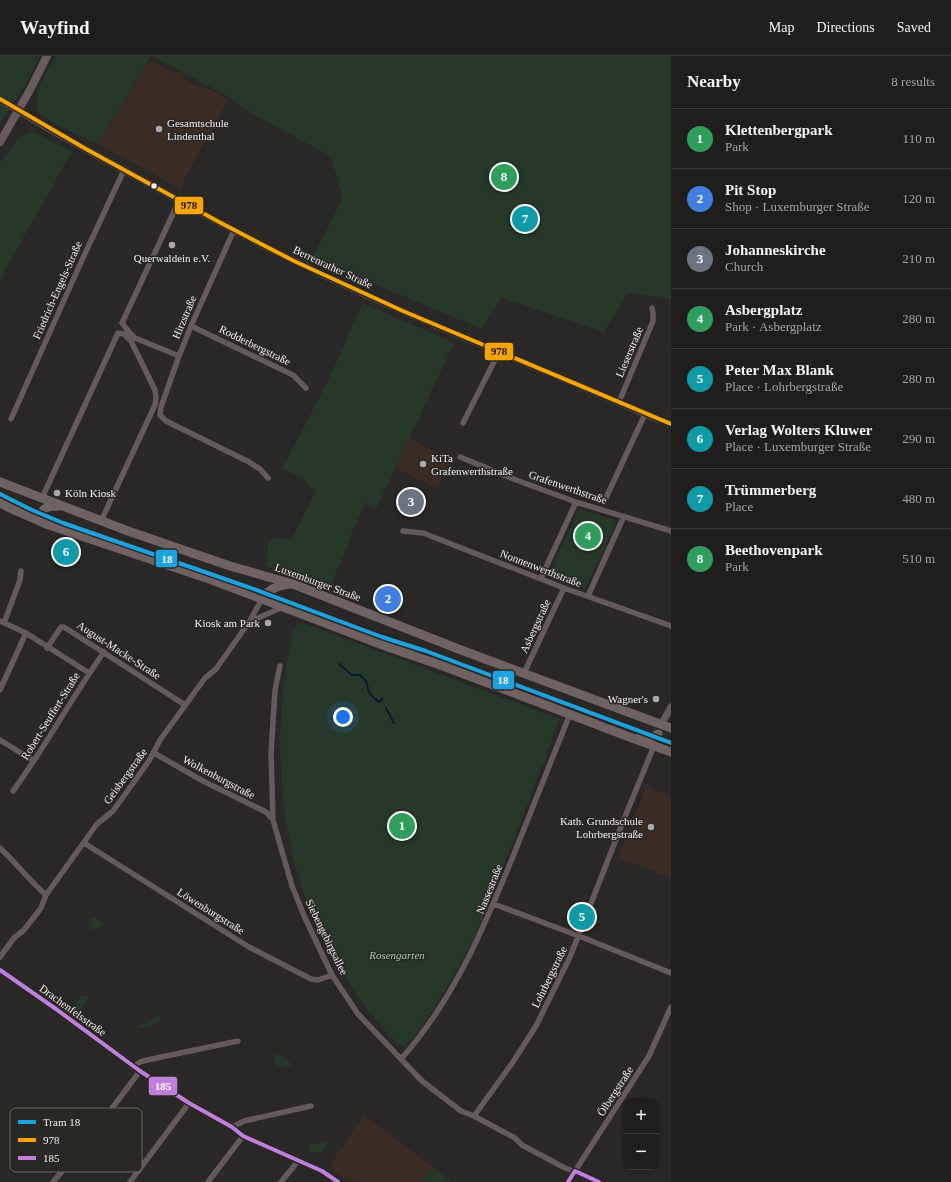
<!DOCTYPE html>
<meta charset="utf-8">
<style>
:root{--surface:#1f1e1c;--page:#2c2b29;--text:#f1f3f6;--muted:#a1a2a3;--line:#3c3c3b;--accent:#aaa9a7}
body{margin:0;font-family:"Times New Roman",serif;background:var(--page);color:var(--text)}
.controls{position:absolute;right:12px;bottom:12px;display:grid;overflow:hidden;border-radius:8px;box-shadow:0 2px 6px #0003}
.controls button{width:36px;height:36px;display:grid;place-items:center;padding:0;border:0;border-bottom:1px solid var(--line);background:var(--surface);color:var(--text);font:20px sans-serif}
.you{position:absolute;left:343px;top:661px;width:14px;height:14px;margin:-10px;border:3px solid #fff;border-radius:50%;background:#1a73e8;box-shadow:0 0 0 6px #1a73e833}
.badge{display:grid;place-items:center;width:26px;height:26px;border-radius:50%;background:var(--accent);color:#fff;font-size:13px;font-weight:700}
.pin{position:absolute;translate:-50% -50%;border:2px solid #fff;box-shadow:0 1px 4px #0006}
.list{margin:0;padding:0;list-style:none}
h2{display:flex;justify-content:space-between;align-items:center;height:52px;margin:0;padding:0 16px;font-size:17px}
h2 small{font-size:13px;font-weight:400;color:var(--muted)}
.list li{display:grid;grid-template-columns:26px 1fr auto;gap:12px;align-items:center;box-sizing:border-box;height:60px;padding:0 16px;border-top:1px solid var(--line)}
.list b{display:block;font-size:15px;white-space:nowrap}
.list p{margin:0;font-size:13px;white-space:nowrap;color:var(--muted)}
.list em{font-size:13px;font-style:normal;color:var(--muted)}
.map{position:relative;flex:none;width:671px;height:1126px;overflow:hidden}
header{display:flex;align-items:center;gap:24px;box-sizing:border-box;height:56px;padding:0 20px;background:var(--surface);border-bottom:1px solid var(--line)}
header strong{font-size:19px}
nav{display:flex;gap:22px;margin-inline-start:auto;font-size:14px}
main{display:flex}
aside{flex:1;background:var(--surface)}
.map>svg:first-child{display:block}
.education{fill:#3a2b23}
.green{fill:#263827}
.lines{fill:none;stroke-linecap:round;stroke-linejoin:round}
.stream{stroke:#07192f;stroke-width:2}
.minor{stroke:#655a5a;stroke-width:5.5}
.tertiary{stroke:#655a5a;stroke-width:7}
.secondary{stroke:#695a5b;stroke-width:8}
.primary{stroke:#716262;stroke-width:9}
.bus-1-casing{stroke:#2a2825;stroke-width:7}
.bus-2-casing{stroke:#2a2825;stroke-width:7}
.bus-1{stroke:#f7a600;stroke-width:4}
.bus-2{stroke:#c07fdc;stroke-width:4}
.tram-1-casing{stroke:#2a2825;stroke-width:7}
.tram-1{stroke:#1aa2e1;stroke-width:4}
.poi-dot{fill:#aaa9a7;stroke:#2a2825;stroke-width:1.5}
.bus-dot{fill:#f0efed;stroke:#2a2825;stroke-width:1.5}
.labels{text-anchor:middle;dominant-baseline:central;stroke-width:3;stroke-linejoin:round;paint-order:stroke}
.poi-label{font-size:11px;fill:#f0efed;stroke:#2a2825;text-anchor:start}
.street-label{font-size:11px;fill:#f0efed;stroke:#2a2825}
.park-label{font-size:11px;font-style:italic;fill:#9bd0a1;stroke:#2a2825}
.key{fill:#2a2825;stroke:#656461;stroke-width:1}
.key-label{font-size:11px;fill:#f0efed}
.line-badge{stroke:#2a2825;stroke-width:1.5}
.badge-label{font-size:11px;text-anchor:middle;font-weight:bold;fill:#fff}
.pale-badge-label{font-size:11px;text-anchor:middle;font-weight:bold;fill:#111}
</style>
<header>
<strong>Wayfind</strong>
<nav><a>Map</a><a>Directions</a><a>Saved</a></nav>
</header>
<main>
<div class="map">
<svg width="671" height="1126" viewBox="0 0 671 1126">
<rect width="100%" height="100%" fill="#292826"/>
<path class="education" d="M 149,4 L 174,18 L 176,15 L 184,19 L 182,22 L 203,33 L 204,30 L 228,43 L 180,132 L 98,88 Z
M 409,382 L 451,404 L 437,432 L 394,411 Z
M 646,730 L 671,740 L 671,822 L 618,802 Z
M 364,1059 L 433,1111 L 422,1126 L 361,1126 L 350,1124 L 334,1116 L 332,1108 L 333,1104 Z"/>
<path class="green" d="M 0,0 L 40,0 L 25,30 L 0,68 Z
M 55,0 L 151,0 L 98,88 C 87,83 43,64 38,55 C 33,48 40,40 37,34 Z
M 152,0 L 671,0 L 671,244 L 656,240 L 627,237 L 604,276 L 501,241 L 482,273 L 312,202 L 343,141 L 330,100 L 253,58 L 231,42 Z
M 32,75 L 72,96 L 6,212 L 0,226 L 0,107 L 20,81 Z
M 363,247 L 454,287 L 376,453 L 364,447 L 330,532 L 265,510 L 269,485 L 275,481 L 291,484 L 315,436 L 302,422 L 282,412 L 325,331 Z
M 579,453 L 617,465 L 586,532 L 549,519 Z
M 303,567 L 560,663 L 491,843 L 475,880 L 453,921 L 430,958 L 406,991 C 404,989 401,990 398,988 C 394,985 391,981 387,977 C 373,962 361,945 349,927 C 293,844 276,755 281,657 C 282,629 288,601 293,573 L 297,569 Z
M 93,860 L 105,868 L 93,874 L 86,870 Z
M 86,940 L 89,941 L 77,959 L 69,954 L 80,941 Z
M 160,958 L 161,962 C 157,970 148,972 139,972 L 139,970 L 144,968 Z
M 274,998 L 278,998 L 293,1009 L 280,1012 L 276,1009 Z
M 329,1085 L 321,1097 L 317,1097 L 310,1095 L 309,1089 Z
M 433,1111 L 452,1126 L 422,1126 Z"/>
<g class="lines">
<path class="stream" d="M 339,608 L 352,619 L 360,619 L 366,625 L 368,633
M 368,633 C 370,639 373,642 379,646 L 382,643
M 386,652 L 394,667"/>
<path class="minor" d="M 234,174 L 191,270 L 179,300 L 161,351 L 160,359 L 166,365 L 249,406 L 260,413 L 268,422
M 191,270 L 293,319 L 306,332
M 179,300 L 135,282 L 129,276 L 122,267 L 179,145
M 619,346 L 653,265 L 653,257 L 652,252
M 11,363 L 82,204 L 124,114
M 463,367 L 499,296
M 460,401 L 516,424 L 576,446 L 671,475
M 42,442 L 118,277 L 124,278 L 131,285 L 155,334 L 156,342 L 155,349 L 101,465
M 605,444 L 645,358
M 403,475 L 423,477 L 564,532 L 671,570
M 541,522 L 576,446
M 588,540 L 624,460
M 0,565 L 26,577 L 89,617
M 249,566 L 283,551
M 4,567 L 20,524 L 21,515
M 47,592 L 61,571 L 64,571 L 185,649
M 280,610 L 275,634 L 271,697 L 273,764 L 292,830 L 305,862 L 332,919 L 358,958 L 422,1025 L 461,1055 L 474,1060 L 515,1082 L 522,1089 L 563,1111 L 599,1126
M 524,617 L 564,532
M 0,634 L 26,577
M 0,684 L 34,705
M 154,697 L 203,725 L 266,756 L 273,764
M 13,735 C 46,690 72,641 104,596
M 84,787 L 249,891 L 311,923 L 318,924 L 332,919
M 0,792 C 16,807 29,824 46,839
M 494,848 L 579,880 L 671,917
M 0,901 L 14,882 L 24,874 L 41,852 L 46,839 L 97,768 L 113,755 L 149,705 L 160,684 L 205,622 L 216,613 L 249,566 L 262,543
M 0,914 L 56,953 L 140,1015 L 189,1047 L 232,1071 L 243,1080 L 322,1115 L 338,1126
M 401,1003 C 456,941 485,869 516,793 C 534,748 552,703 570,658
M 133,1011 L 140,1006 L 147,1004 L 238,985
M 474,1060 L 513,1006 L 536,970 L 570,901 L 622,768 L 654,690
M 232,1071 L 244,1065 L 311,1050
M 53,1126 L 86,1087 L 140,1015
M 130,1126 L 189,1047
M 208,1126 L 243,1080
M 281,1126 L 298,1105
M 568,1126 L 649,1000 L 671,951"/>
<path class="tertiary" d="M 0,43 C 56,79 115,108 173,141 C 237,177 302,210 369,240 C 460,281 553,317 645,358 L 671,368
M 661,669 L 671,651"/>
<path class="secondary" d="M 0,86 L 30,34 L 47,0"/>
<path class="primary" d="M 0,426 L 128,475 L 230,510 L 293,528 L 461,594 L 671,672
M 0,447 L 12,453 L 46,468 L 212,524 L 388,591 L 443,610 L 632,682 L 671,696
M 46,468 C 37,453 45,450 59,450
M 262,543 C 268,533 280,529 291,528
M 639,682 L 648,683 L 658,678"/>
<g class="bus-1-casing">
<path id="bus-1" d="M 0,43 L 86,93 L 221,167 L 294,205 L 403,255 L 671,368"/>
</g>
<g class="bus-2-casing">
<path id="bus-2" d="M 0,914 L 56,953 L 140,1015 L 189,1047 L 232,1071 L 243,1080 L 322,1115 L 338,1126
M 568,1126 L 575,1115 L 599,1126"/>
</g>
<use href="#bus-1" class="bus-1"/>
<use href="#bus-2" class="bus-2"/>
<g class="tram-1-casing">
<path id="tram-1" d="M 0,438 L 32,454 L 63,467 L 248,531 L 382,581 L 426,595 L 671,687"/>
</g>
<use href="#tram-1" class="tram-1"/>
</g>
<g class="poi-dot">
<circle cx="159" cy="73" r="4"/>
<circle cx="172" cy="189" r="4"/>
<circle cx="423" cy="408" r="4"/>
<circle cx="57" cy="437" r="4"/>
<circle cx="268" cy="567" r="4"/>
<circle cx="656" cy="643" r="4"/>
<circle cx="651" cy="771" r="4"/>
</g>
<circle class="bus-dot" cx="154" cy="130" r="3.5"/>
<g class="labels">
<g class="poi-label">
<text x="167" y="67">Gesamtschule<tspan x="167" dy="13">Lindenthal</tspan></text>
<text x="172" y="202" text-anchor="middle">Querwaldein e.V.</text>
<text x="431" y="402">KiTa<tspan x="431" dy="13">Grafenwerthstraße</tspan></text>
<text x="65" y="437">Köln Kiosk</text>
<text x="260" y="567" text-anchor="end">Kiosk am Park</text>
<text x="648" y="643" text-anchor="end">Wagner's</text>
<text x="643" y="765" text-anchor="end">Kath. Grundschule<tspan x="643" dy="13">Lohrbergstraße</tspan></text>
</g>
<g class="street-label">
<text transform="translate(333 211) rotate(25)">Berrenrather Straße</text>
<text transform="translate(57 234) rotate(-66)">Friedrich-Engels-Straße</text>
<text transform="translate(184 261) rotate(-67)">Hirzstraße</text>
<text transform="translate(255 289) rotate(26)">Rodderbergstraße</text>
<text transform="translate(629 296) rotate(-67)">Lieserstraße</text>
<text transform="translate(568 431) rotate(19)">Grafenwerthstraße</text>
<text transform="translate(541 512) rotate(21)">Nonnenwerthstraße</text>
<text transform="translate(318 526) rotate(20)">Luxemburger Straße</text>
<text transform="translate(535 570) rotate(-65)">Asbergstraße</text>
<text transform="translate(119 594) rotate(33)">August-Macke-Straße</text>
<text transform="translate(50 660) rotate(-58)">Robert-Seuffert-Straße</text>
<text transform="translate(125 720) rotate(-54)">Geisbergstraße</text>
<text transform="translate(219 721) rotate(28)">Wolkenburgstraße</text>
<text transform="translate(489 833) rotate(-68)">Nassestraße</text>
<text transform="translate(211 855) rotate(32)">Löwenburgstraße</text>
<text transform="translate(327 881) rotate(64)">Siebengebirgsallee</text>
<text transform="translate(549 921) rotate(-64)">Lohrbergstraße</text>
<text transform="translate(73 954) rotate(36)">Drachenfelsstraße</text>
<text transform="translate(615 1035) rotate(-57)">Ölbergstraße</text>
</g>
<g class="park-label">
<text x="397" y="899">Rosengarten</text>
</g>
</g>
<rect x="10" y="1052" width="132" height="64" rx="6" class="key"/>
<rect x="18" y="1064" width="18" height="4" fill="#1aa2e1"/>
<rect x="18" y="1082" width="18" height="4" fill="#f7a600"/>
<rect x="18" y="1100" width="18" height="4" fill="#c07fdc"/>
<g class="key-label">
<text x="43" y="1070">Tram 18</text>
<text x="43" y="1088">978</text>
<text x="43" y="1106">185</text>
</g>
<g class="line-badge">
<rect x="174" y="140" width="30" height="19" rx="4" fill="#f7a600"/>
<rect x="484" y="286" width="30" height="19" rx="4" fill="#f7a600"/>
<rect x="155" y="493" width="23" height="19" rx="4" fill="#1aa2e1"/>
<rect x="492" y="614" width="23" height="20" rx="4" fill="#1aa2e1"/>
<rect x="148" y="1020" width="30" height="20" rx="4" fill="#c07fdc"/>
</g>
<g class="badge-label">
<text x="167" y="507">18</text>
<text x="503" y="628">18</text>
<text x="163" y="1034">185</text>
</g>
<g class="pale-badge-label">
<text x="189" y="153">978</text>
<text x="499" y="299">978</text>
</g>
</svg>
<div class="controls">
<button>+</button>
<button>−</button>
</div>
<div class="you"></div>
<div class="pin badge" style="left:402px;top:770px;background:#2e9e5b">1</div>
<div class="pin badge" style="left:388px;top:543px;background:#3f7fe0">2</div>
<div class="pin badge" style="left:411px;top:446px;background:#6b7280">3</div>
<div class="pin badge" style="left:588px;top:480px;background:#2e9e5b">4</div>
<div class="pin badge" style="left:582px;top:861px;background:#0f9aa8">5</div>
<div class="pin badge" style="left:66px;top:496px;background:#0f9aa8">6</div>
<div class="pin badge" style="left:525px;top:163px;background:#0f9aa8">7</div>
<div class="pin badge" style="left:504px;top:121px;background:#2e9e5b">8</div>
</div>
<aside>
<h2>Nearby<small>8 results</small></h2>
<ul class="list">
<li><span class="badge" style="background:#2e9e5b">1</span><div><b>Klettenbergpark</b><p>Park</p></div><em>110 m</em></li>
<li><span class="badge" style="background:#3f7fe0">2</span><div><b>Pit Stop</b><p>Shop · Luxemburger Straße</p></div><em>120 m</em></li>
<li><span class="badge" style="background:#6b7280">3</span><div><b>Johanneskirche</b><p>Church</p></div><em>210 m</em></li>
<li><span class="badge" style="background:#2e9e5b">4</span><div><b>Asbergplatz</b><p>Park · Asbergplatz</p></div><em>280 m</em></li>
<li><span class="badge" style="background:#0f9aa8">5</span><div><b>Peter Max Blank</b><p>Place · Lohrbergstraße</p></div><em>280 m</em></li>
<li><span class="badge" style="background:#0f9aa8">6</span><div><b>Verlag Wolters Kluwer</b><p>Place · Luxemburger Straße</p></div><em>290 m</em></li>
<li><span class="badge" style="background:#0f9aa8">7</span><div><b>Trümmerberg</b><p>Place</p></div><em>480 m</em></li>
<li><span class="badge" style="background:#2e9e5b">8</span><div><b>Beethovenpark</b><p>Park</p></div><em>510 m</em></li>
</ul>
</aside>
</main>
